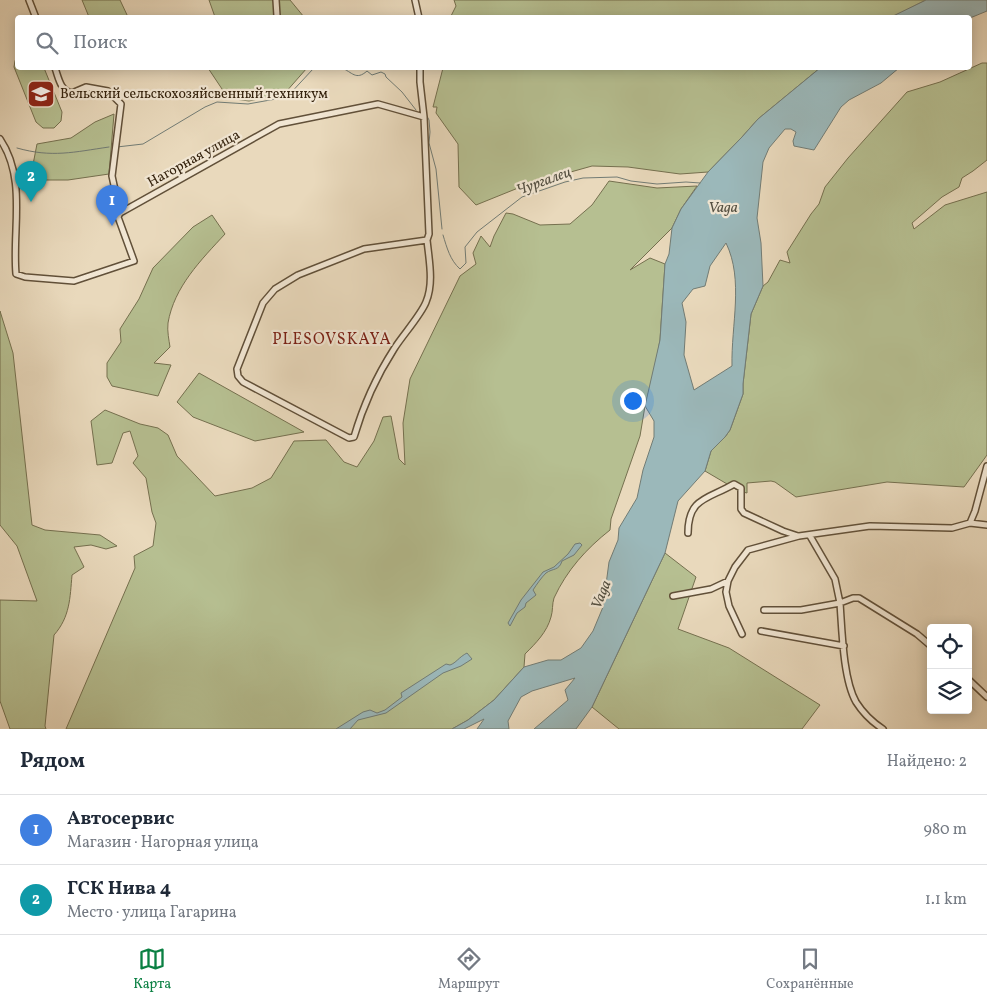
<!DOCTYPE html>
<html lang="ru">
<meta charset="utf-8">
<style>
:root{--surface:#fff;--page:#f6f6f7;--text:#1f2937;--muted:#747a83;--line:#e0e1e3;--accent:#0b8043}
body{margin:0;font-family:Vollkorn,serif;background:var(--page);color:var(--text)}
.controls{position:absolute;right:15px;bottom:15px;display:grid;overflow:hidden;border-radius:5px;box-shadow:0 2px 12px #0003}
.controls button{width:45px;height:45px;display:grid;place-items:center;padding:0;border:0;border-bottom:1px solid var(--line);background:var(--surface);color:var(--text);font:25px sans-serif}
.you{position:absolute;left:632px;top:400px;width:18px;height:18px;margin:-12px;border:4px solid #fff;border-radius:50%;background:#1a73e8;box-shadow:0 0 0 8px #1a73e833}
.badge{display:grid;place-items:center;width:32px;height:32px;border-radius:50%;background:var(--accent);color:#fff;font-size:16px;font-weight:700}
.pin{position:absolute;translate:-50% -41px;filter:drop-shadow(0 1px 2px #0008)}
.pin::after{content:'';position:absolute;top:26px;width:18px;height:15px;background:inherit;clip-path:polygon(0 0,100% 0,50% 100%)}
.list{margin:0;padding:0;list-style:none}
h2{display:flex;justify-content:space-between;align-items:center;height:65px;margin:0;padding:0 20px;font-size:21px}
h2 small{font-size:16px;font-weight:400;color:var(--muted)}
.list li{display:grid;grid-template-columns:32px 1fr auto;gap:15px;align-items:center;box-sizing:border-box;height:70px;padding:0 20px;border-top:1px solid var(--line)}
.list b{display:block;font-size:19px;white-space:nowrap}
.list p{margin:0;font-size:16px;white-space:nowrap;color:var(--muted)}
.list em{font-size:16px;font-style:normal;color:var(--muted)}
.icon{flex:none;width:28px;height:28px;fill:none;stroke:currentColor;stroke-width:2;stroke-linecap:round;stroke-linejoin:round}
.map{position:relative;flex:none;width:987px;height:729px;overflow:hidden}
.search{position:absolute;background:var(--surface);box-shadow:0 2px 12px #0003;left:15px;right:15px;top:15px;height:55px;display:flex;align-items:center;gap:12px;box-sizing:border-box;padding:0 18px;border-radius:5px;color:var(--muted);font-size:19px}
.sheet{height:205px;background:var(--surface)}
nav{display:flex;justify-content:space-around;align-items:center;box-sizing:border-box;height:70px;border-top:1px solid var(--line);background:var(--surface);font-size:14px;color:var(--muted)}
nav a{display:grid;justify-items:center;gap:2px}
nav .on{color:var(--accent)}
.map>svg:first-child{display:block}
.green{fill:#b6bf91;stroke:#75704f}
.water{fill:#9bb8ba;stroke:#727c75;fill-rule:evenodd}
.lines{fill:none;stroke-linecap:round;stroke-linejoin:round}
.stream{stroke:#727c75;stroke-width:1}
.minor-casing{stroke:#615039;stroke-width:8}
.minor{stroke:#f1e6d3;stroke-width:5}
.labels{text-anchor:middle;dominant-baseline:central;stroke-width:4.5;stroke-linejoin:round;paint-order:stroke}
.poi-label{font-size:14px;fill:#34220d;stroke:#f1e6d3;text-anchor:start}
.street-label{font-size:14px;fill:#34220d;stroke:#f1e6d3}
.water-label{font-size:15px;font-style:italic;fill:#534f41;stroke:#f1e6d3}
.quarter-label{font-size:16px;letter-spacing:1px;fill:#7a1f14;stroke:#f1e6d3}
</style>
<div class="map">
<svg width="987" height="729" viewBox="0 0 987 729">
<rect width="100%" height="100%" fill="#e9d9bc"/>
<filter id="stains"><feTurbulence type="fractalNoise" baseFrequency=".004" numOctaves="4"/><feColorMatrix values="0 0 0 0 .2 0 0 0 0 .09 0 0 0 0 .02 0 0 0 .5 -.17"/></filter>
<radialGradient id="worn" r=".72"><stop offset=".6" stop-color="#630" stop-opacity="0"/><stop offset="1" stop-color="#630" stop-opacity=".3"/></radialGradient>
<path class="green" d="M 82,0 L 120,0 L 128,17 L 89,17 Z
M 209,0 L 290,0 L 304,17 L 215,17 Z
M 454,0 L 926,0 L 891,18 L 450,18 L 456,6 Z
M 17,56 L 18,68 L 44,68 L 62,112 L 61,121 L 54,128 L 43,128 L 36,122 L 14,67 L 15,61 Z
M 982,63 L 987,63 L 987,160 L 973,171 L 962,178 L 959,187 L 942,197 L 912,223 L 914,229 L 945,205 L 987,192 L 987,455 L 964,487 L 887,482 L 796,497 L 775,482 L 771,481 L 747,483 L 747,493 L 739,491 L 705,471 L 711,451 L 725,437 L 730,430 L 743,394 L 743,384 L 751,314 L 763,286 L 768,282 L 780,260 L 790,263 L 787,252 L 811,214 L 819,204 L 825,187 L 848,158 L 907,92 L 940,82 Z
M 208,68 L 307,68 L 285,93 L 249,101 L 228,98 Z
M 443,68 L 820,68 L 758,119 L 742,137 L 708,172 L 680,174 L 628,167 L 592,166 L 528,184 L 476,205 L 459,187 L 458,144 L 436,113 L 437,107 L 433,107 Z
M 114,114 L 109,174 L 68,180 L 30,180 L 37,144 L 71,138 L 95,122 Z
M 609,181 L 657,188 L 697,186 L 681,209 L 672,228 L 630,270 L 650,258 L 665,264 L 660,340 L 655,368 L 645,406 L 640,436 L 611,519 L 610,530 C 586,549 567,570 554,598 C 552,604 553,611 551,617 C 547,632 536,643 525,654 L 524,667 L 494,700 L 468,720 L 452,729 L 66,729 L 135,568 L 134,556 L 153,546 L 156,523 L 152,512 L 146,478 L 133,463 L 138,456 L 130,431 L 123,433 L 112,463 L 97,465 L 91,421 L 105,410 L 140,424 L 158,428 L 168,435 L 177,456 L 215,496 L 252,488 L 271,478 L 294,441 L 326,440 L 344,462 L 357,467 L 374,441 L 383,417 L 391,416 L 399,459 L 405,465 L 403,423 L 410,379 L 460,276 L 476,264 L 473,253 L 481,236 L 490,247 L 494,236 L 506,213 L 513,214 L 540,225 L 570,224 L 592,205 Z
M 212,215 L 225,234 C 201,260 174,287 168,323 C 167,331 169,340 170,347 L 154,363 L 171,365 L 158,396 L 112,386 L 107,377 L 107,363 L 121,342 L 120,329 L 139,299 L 153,268 L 193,227 Z
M 0,311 L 13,353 L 32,525 L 45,530 L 100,535 L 117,546 L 106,549 L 91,545 L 74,547 L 84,567 L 72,575 C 70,598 70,617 54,635 L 45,726 L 46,729 L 10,729 L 0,701 L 0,600 L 37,601 L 17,546 L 0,525 Z
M 199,373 L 304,432 L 255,441 L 193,417 L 177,402 Z
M 665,553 L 696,577 L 678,629 L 729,648 L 820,705 L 802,729 L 619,729 L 592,707 Z"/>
<path class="water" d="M 926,0 L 987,0 L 987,11 L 970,18 L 891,17 Z
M 820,68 L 899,68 L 881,83 L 849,100 L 841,107 L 814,150 L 794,146 L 793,141 L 796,132 L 791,129 L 785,129 L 769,148 L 763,162 L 757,218 L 761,243 L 763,286 L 751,314 L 743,384 L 743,394 L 730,430 L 725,437 L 711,451 L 705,471 L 678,501 L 665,553 L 592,707 L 576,729 L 534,729 L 568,700 L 565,690 L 575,678 L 532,691 L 521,697 L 508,721 L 509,729 L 477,729 L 484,719 L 464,729 L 452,729 L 468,720 L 494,700 L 524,667 L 548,660 L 561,660 L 581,648 L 593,631 L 603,607 L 609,562 L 618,540 L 619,528 L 637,498 L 643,470 L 654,437 L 654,421 L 645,406 L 660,340 L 665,264 L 669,254 L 672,228 L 681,209 L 708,172 L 742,137 L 758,119 ZM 726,243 C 744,280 731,325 732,366 L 694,390 L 684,355 L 686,322 L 682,303 L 693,289 L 705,286 L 710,266 Z
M 580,543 L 582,545 L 574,555 L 562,561 C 559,571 553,568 546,573 C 541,578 537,584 533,590 L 536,595 L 526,603 L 525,607 L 517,613 L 510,626 L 508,623 L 521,600 L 543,572 L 554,567 L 568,554 L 575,544 Z
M 467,653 L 472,659 L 461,666 L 443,673 L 386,713 L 358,720 L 350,729 L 336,729 L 363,712 L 370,710 L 377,713 L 385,710 L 402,697 L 401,693 L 446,664 L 450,665 C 456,663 459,657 467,653 Z"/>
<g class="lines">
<path class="stream" d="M 342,68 C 352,72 356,81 367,71 L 372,75 L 381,72 L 385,74 L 386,77 L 402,92 L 416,110
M 427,116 L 429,120 L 430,132 L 429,143 L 436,169 L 442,229
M 117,147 L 143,144 L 205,107 L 217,102 L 248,104 L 287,97 L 313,69 L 316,68
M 17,148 C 52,158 74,152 109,147
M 443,235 C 447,248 450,260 460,269 L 466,263 L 465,247 L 477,232 L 522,197 L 565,182 L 583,178 L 617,177 L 631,181 L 657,184 L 686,182 L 700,183"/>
<g class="minor-casing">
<path id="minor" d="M 29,0 L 36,18
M 276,0 L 277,16
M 415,0 L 419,18
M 420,68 L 420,82 L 424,117
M 0,139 C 27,179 12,229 16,274 L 25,277 L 74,281 L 134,261 L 118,217 L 120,213 L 112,176 L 121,104 L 108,91 L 86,87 L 72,93 C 60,90 59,79 55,68
M 120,213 L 279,124 L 378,104 L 424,117 L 429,234 L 427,240 L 364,249 L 298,275 L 275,289 L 263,303 L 237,369 L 238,376 L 243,382 L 349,438 L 354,437 C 363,406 376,377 394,349 C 402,336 421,315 426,302 C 434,283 429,260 427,240
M 970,523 L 975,511 L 987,466
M 688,533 C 688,497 709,499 734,484 L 741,488 L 741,509 L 744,513 L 783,531 L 798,536
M 810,536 L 835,579 L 840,603 L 853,598 L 859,598 L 917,634 L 931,646
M 673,596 L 711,589 L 728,581
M 764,610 L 801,610 L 840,603 C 842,630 843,679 856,702 C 863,713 872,722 883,729
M 761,631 L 844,646
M 742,634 L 729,606 L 726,592 L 728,581 L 735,567 L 748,550 L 799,536 L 870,526 L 952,528 L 970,523 L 987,525
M 968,679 L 987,697"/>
</g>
<use href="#minor" class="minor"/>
</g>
<defs>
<g id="university-square" transform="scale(1.4375)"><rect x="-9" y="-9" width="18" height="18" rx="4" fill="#8f2418" stroke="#f1e6d3"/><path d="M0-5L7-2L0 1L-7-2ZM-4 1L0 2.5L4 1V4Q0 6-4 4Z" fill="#fff"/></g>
</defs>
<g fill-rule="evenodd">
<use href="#university-square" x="41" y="94"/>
</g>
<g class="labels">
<g class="poi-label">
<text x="60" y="94">Вельский сельскохозяйсвенный техникум</text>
</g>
<g class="street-label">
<text transform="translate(194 159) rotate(-29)">Нагорная улица</text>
</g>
<g class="water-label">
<text transform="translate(544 182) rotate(-20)">Чургалец</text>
<text x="723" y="208">Vaga</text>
<text transform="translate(602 595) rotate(-68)">Vaga</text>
</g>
<g class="quarter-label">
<text x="332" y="340">PLESOVSKAYA</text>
</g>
</g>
<rect width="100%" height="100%" filter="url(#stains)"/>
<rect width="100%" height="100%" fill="url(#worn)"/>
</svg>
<div class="controls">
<button><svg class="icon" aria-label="locate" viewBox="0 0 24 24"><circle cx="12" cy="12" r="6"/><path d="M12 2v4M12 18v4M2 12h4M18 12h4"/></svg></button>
<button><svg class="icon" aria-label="layers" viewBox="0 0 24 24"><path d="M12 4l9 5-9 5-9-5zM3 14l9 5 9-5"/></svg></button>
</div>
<div class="you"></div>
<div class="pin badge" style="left:112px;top:226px;background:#3f7fe0">1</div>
<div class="pin badge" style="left:31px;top:202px;background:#0f9aa8">2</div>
<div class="search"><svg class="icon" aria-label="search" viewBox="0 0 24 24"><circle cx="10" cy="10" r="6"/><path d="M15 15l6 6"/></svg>Поиск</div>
</div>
<section class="sheet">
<h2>Рядом<small>Найдено: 2</small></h2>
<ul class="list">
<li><span class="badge" style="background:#3f7fe0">1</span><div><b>Автосервис</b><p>Магазин · Нагорная улица</p></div><em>980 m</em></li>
<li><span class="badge" style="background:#0f9aa8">2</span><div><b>ГСК Нива 4</b><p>Место · улица Гагарина</p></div><em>1.1 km</em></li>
</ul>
</section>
<nav>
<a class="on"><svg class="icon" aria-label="map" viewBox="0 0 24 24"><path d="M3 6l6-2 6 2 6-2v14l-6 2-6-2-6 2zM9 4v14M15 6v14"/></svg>Карта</a>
<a><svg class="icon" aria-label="directions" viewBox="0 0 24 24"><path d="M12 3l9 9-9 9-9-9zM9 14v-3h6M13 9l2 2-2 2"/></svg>Маршрут</a>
<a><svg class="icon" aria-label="saved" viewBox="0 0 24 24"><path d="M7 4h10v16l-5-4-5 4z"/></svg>Сохранённые</a>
</nav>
